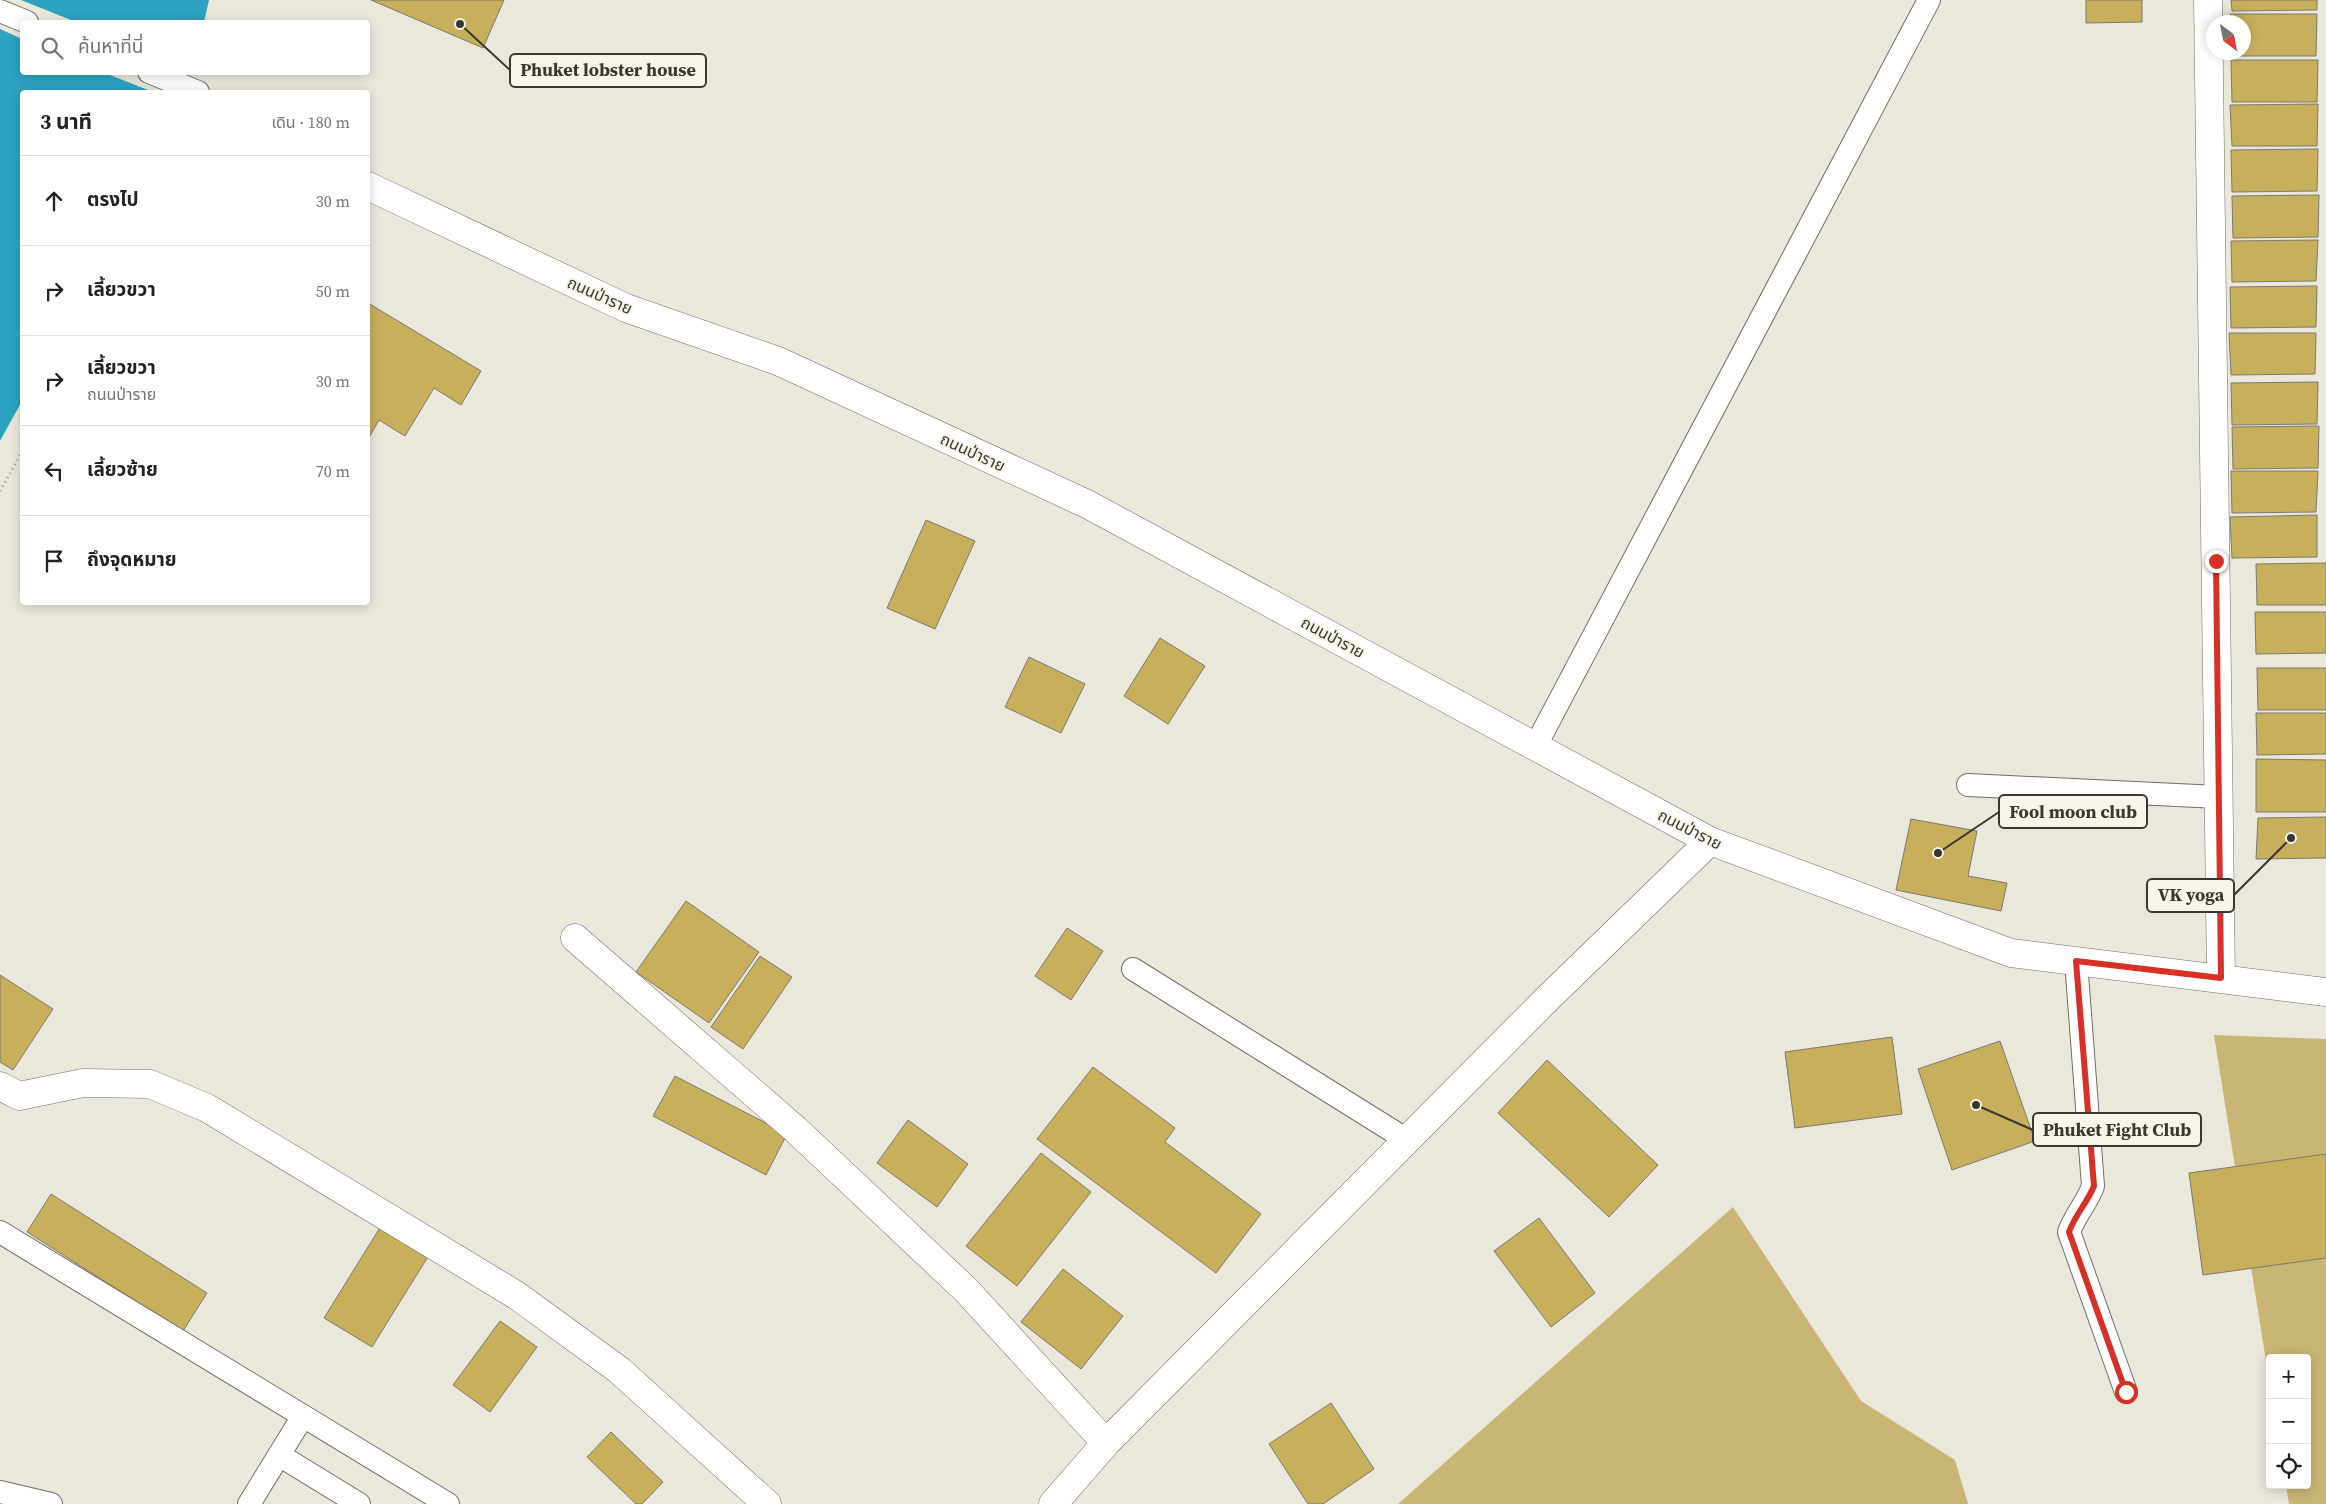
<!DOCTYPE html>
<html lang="th">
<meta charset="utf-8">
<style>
:root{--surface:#fff;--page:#f2f2f2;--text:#222;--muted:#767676;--line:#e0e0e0}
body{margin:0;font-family:"Source Serif 4","Noto Sans Thai",serif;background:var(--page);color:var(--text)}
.controls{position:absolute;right:15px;bottom:15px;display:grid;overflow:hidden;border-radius:5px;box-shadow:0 2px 12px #0003}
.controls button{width:45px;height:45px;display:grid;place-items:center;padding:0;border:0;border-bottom:1px solid var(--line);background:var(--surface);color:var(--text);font:25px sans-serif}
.compass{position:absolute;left:2206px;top:15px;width:45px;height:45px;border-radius:50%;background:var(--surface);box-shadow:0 2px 12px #0003;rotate:148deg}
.stop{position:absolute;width:15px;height:15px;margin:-11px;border:4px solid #d93025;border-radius:50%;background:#fff}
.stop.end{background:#d93025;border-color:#fff;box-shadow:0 1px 5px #0008}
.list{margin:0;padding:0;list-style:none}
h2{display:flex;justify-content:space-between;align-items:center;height:65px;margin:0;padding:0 20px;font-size:21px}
h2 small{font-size:16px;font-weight:400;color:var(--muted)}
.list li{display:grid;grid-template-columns:32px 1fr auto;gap:15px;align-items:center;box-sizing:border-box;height:90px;padding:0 20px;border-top:1px solid var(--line)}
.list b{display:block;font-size:19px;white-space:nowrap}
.list p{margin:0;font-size:16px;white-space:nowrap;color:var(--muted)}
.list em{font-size:16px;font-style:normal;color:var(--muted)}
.icon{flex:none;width:28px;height:28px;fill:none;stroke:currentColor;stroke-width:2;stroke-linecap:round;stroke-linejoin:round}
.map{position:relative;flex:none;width:2326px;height:1504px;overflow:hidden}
.search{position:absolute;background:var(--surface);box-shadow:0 2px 12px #0003;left:20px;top:20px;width:350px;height:55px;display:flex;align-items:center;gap:12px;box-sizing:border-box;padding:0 18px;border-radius:5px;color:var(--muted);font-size:19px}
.panel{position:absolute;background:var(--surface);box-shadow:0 2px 12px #0003;left:20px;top:90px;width:350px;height:515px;border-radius:5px}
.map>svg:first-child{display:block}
.green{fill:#c9b574}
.water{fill:#2da3c1}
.pier{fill:#eae7db}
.building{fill:#c8af5b;stroke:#7c796f}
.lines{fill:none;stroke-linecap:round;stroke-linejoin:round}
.lane-casing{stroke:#706d64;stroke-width:24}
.street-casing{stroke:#706d64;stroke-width:29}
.path{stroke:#9c9a91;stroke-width:3;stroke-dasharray:1 4;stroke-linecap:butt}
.lane{stroke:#fff;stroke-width:22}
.street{stroke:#fff;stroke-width:28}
.route{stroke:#d93025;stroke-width:6}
.labels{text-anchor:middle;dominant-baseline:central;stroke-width:4;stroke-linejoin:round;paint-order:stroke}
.street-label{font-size:16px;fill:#383732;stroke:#f7f4e9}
.leader{fill:none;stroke:#383732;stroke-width:2}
.callout-dot{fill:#383732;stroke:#f7f4e9;stroke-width:2}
.callout{fill:#f7f4e9;stroke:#383732;stroke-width:2}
.callout-label{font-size:18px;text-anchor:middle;font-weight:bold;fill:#383732}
</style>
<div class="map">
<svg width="2326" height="1504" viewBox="0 0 2326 1504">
<rect width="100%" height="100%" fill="#eae7db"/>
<path class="green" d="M 2214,1035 L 2326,1039 L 2326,1504 L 2289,1504 L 2286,1485 L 2307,1485 L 2307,1358 L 2270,1358 L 2270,1386 Z
M 1733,1207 L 1861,1401 L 1955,1460 L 1968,1504 L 1398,1504 Z"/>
<path class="water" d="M 0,0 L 209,0 L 204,22 L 22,22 L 22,72 L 195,73 L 191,92 L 22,92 L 22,401 L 0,441 Z"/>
<path class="pier" d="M 0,0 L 21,0 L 76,22 L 22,22 L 22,39 L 0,29 Z
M 197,72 L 193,92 L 153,92 L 105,73 Z"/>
<path class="building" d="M 371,0 L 504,0 L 483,48 Z
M 2086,0 L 2142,0 L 2142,22 L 2086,23 Z
M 2231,0 L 2317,0 L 2317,10 L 2232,11 Z
M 2230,14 L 2317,14 L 2316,56 L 2232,56 L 2231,52 L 2244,52 L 2244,22 L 2231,22 Z
M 2231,60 L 2318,60 L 2317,102 L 2232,102 Z
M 2318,104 L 2317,146 L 2232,146 L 2230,105 Z
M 2318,149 L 2317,191 L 2232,192 L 2231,150 Z
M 2319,195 L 2318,237 L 2233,238 L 2232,196 Z
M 2318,240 L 2316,281 L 2232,282 L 2231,241 Z
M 2317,286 L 2316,327 L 2231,328 L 2230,287 Z
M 368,303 L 481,371 L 461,405 L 434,388 L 405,436 L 379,420 L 368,439 Z
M 2229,333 L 2316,333 L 2315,374 L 2231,375 Z
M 2318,382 L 2317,424 L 2232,425 L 2231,383 Z
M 2319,426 L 2318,468 L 2233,469 L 2232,427 Z
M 2231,471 L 2318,471 L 2316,512 L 2232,513 Z
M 2317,515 L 2317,557 L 2232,558 L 2230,517 Z
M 926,520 L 975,541 L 935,629 L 887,608 Z
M 2326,563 L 2326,605 L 2257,605 L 2256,564 Z
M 2255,612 L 2326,612 L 2326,653 L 2256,654 Z
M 1160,638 L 1205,666 L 1168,724 L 1124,696 Z
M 1029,657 L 1085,684 L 1061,733 L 1005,707 Z
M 2257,668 L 2326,668 L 2326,710 L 2258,710 Z
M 2256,713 L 2326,713 L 2326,754 L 2257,755 Z
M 2256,759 L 2326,760 L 2326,812 L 2256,812 Z
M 2326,817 L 2326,858 L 2256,859 L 2258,818 Z
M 1911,819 L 1977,831 L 1968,876 L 2007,883 L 2001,911 L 1896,890 Z
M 686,901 L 759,952 L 709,1023 L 636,972 Z
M 1067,928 L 1103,951 L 1071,1000 L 1035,976 Z
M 760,956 L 792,977 L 743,1049 L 711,1027 Z
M 0,975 L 53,1009 L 13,1070 L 0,1062 Z
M 1892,1037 L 1902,1114 L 1795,1128 L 1785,1052 Z
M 2000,1041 L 2035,1141 L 1952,1170 L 1918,1069 Z
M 1547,1060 L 1658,1165 L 1609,1217 L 1498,1113 Z
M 1093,1067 L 1175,1128 L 1165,1142 L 1261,1214 L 1216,1273 L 1037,1139 Z
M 675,1076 L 787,1134 L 766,1175 L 653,1116 Z
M 908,1120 L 968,1164 L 937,1207 L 877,1163 Z
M 1041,1153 L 1091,1192 L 1017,1286 L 966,1246 Z
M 2326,1154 L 2326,1258 L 2203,1275 L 2189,1173 Z
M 51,1194 L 207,1293 L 183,1331 L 27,1232 Z
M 1539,1218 L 1595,1293 L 1551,1327 L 1494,1251 Z
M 381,1226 L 429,1255 L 372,1347 L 324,1318 Z
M 1063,1269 L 1123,1316 L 1081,1369 L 1021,1322 Z
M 500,1321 L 537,1347 L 490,1412 L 453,1385 Z
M 1331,1403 L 1374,1469 L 1323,1504 L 1308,1504 L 1269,1444 Z
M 611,1432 L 663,1482 L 642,1504 L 636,1504 L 587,1457 Z"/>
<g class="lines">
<g class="lane-casing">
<path id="lane" d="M 0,11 L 27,22
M 149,72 L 198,92
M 1535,747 L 1929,0
M 1968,785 L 2218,797
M 2076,961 L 2093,1186 C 2087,1203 2075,1215 2069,1232 L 2126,1392
M 1133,969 L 1407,1140
M 0,1232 L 448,1504
M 279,1455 L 359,1504
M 0,1492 L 51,1504
M 249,1504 L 303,1416"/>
</g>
<g class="street-casing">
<path id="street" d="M 2208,0 L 2221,979
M 368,186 L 626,308 L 778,361 L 1087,504 L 1710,841 L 2011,953 L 2326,992
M 575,938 L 795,1129 L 966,1290 L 1106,1443
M 0,1086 L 19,1096 L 83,1083 L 150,1084 L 207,1108 L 516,1295 L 619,1370 L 767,1504
M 1053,1504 L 1106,1443 L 1546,1000 L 1710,841"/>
</g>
<path class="path" d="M 0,491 L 22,452"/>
<use href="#lane" class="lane"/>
<use href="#street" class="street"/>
</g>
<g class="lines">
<path class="route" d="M 2126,1392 L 2069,1232 C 2075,1215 2087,1203 2094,1186 L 2076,961 L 2221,978 L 2216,561"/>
</g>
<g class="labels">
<g class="street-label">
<text transform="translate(600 295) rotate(24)">ถนนป่าราย</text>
<text transform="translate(973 452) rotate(25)">ถนนป่าราย</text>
<text transform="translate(1333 637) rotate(28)">ถนนป่าราย</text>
<text transform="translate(1690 829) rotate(27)">ถนนป่าราย</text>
</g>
</g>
<path class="leader" d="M460 24L510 70M1938 853L1999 812M2291 838L2234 895M1976 1105L2033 1130"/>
<g class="callout-dot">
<circle cx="460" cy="24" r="5"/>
<circle cx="1938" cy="853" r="5"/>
<circle cx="2291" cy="838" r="5"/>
<circle cx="1976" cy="1105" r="5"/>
</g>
<g class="callout">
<rect x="510" y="54" width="196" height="33" rx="5"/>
<rect x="1999" y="795" width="148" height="33" rx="5"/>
<rect x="2147" y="879" width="87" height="33" rx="5"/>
<rect x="2033" y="1113" width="168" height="33" rx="5"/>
</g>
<g class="callout-label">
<text x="608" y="76">Phuket lobster house</text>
<text x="2073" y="818">Fool moon club</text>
<text x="2191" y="901">VK yoga</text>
<text x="2117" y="1136">Phuket Fight Club</text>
</g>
</svg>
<div class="controls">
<button>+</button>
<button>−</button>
<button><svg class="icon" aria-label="locate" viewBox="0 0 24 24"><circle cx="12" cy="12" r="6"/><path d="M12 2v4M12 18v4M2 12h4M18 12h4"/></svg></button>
</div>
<svg class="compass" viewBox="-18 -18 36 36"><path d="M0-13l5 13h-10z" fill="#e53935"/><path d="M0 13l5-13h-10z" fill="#767676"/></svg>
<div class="stop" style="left:2126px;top:1392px"></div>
<div class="stop end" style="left:2216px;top:561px"></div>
<div class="search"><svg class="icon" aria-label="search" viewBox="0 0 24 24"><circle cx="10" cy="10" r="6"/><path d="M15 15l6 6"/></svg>ค้นหาที่นี่</div>
<section class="panel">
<h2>3 นาที<small>เดิน · 180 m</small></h2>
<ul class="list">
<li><svg class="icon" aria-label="ahead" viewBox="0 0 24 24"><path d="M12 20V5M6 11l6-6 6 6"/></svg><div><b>ตรงไป</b></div><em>30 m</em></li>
<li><svg class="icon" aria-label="right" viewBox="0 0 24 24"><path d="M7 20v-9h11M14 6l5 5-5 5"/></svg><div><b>เลี้ยวขวา</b></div><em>50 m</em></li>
<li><svg class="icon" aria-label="right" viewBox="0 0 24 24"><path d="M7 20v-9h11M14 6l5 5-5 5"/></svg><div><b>เลี้ยวขวา</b><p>ถนนป่าราย</p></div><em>30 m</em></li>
<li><svg class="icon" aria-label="left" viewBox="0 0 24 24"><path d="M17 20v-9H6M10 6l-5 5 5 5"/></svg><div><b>เลี้ยวซ้าย</b></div><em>70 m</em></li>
<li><svg class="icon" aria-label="arrive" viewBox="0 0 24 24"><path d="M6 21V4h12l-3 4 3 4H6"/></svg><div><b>ถึงจุดหมาย</b></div></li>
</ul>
</section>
</div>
